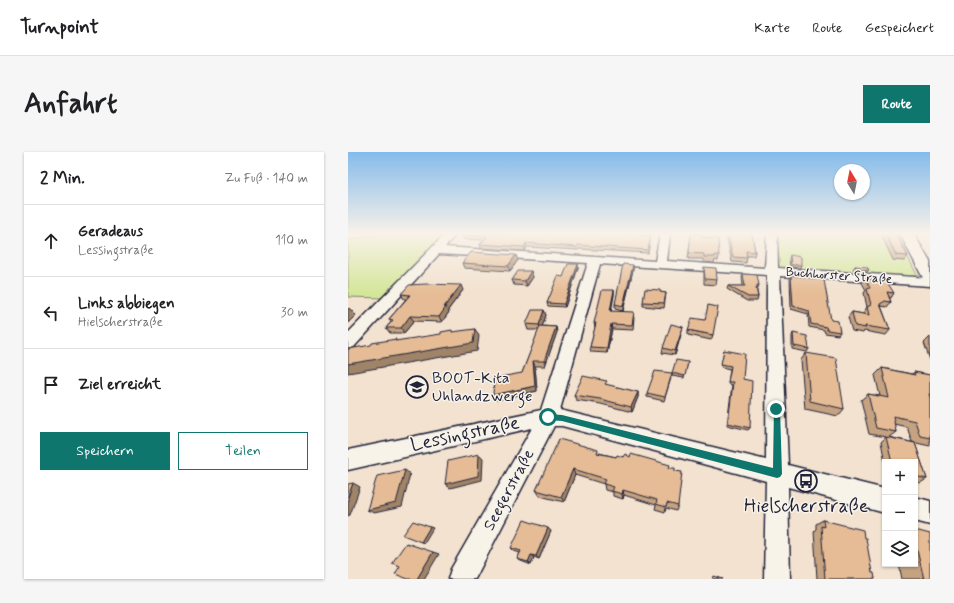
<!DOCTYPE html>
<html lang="de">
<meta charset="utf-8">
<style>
:root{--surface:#fff;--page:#f6f6f6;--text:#202124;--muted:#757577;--line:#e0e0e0;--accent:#0f766e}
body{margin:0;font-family:Mynerve,sans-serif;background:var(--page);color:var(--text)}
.controls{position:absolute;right:12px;bottom:12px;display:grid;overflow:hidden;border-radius:0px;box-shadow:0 1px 3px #0004}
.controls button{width:36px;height:36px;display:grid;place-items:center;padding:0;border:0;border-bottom:1px solid var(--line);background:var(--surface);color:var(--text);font:20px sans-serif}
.compass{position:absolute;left:486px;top:12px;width:36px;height:36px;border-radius:50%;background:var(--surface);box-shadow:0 1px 3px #0004;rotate:350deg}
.stop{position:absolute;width:12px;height:12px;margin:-9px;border:3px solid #0f766e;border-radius:50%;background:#fff}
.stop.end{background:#0f766e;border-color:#fff;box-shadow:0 1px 4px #0008}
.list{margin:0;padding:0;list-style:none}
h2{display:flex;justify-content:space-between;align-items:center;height:52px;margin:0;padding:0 16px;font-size:17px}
h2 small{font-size:13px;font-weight:400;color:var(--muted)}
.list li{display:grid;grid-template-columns:26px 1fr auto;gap:12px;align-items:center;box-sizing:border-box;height:72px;padding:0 16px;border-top:1px solid var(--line)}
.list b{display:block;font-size:15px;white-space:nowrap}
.list p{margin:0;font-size:13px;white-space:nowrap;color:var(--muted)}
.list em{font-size:13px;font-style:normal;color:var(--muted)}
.actions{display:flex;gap:8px;padding:12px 16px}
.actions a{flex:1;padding:9px 0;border:1px solid var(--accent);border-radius:0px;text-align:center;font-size:14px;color:var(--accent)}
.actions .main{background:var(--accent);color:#fff}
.icon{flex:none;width:22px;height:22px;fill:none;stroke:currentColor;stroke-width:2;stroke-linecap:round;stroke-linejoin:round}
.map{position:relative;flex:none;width:582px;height:427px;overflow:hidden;border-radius:0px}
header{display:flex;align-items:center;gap:24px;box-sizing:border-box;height:56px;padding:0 20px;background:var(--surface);border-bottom:1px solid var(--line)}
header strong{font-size:19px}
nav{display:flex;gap:22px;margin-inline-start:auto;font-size:14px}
.intro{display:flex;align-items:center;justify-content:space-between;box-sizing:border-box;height:96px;padding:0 24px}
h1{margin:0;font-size:28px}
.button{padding:10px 18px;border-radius:0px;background:var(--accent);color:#fff;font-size:14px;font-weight:700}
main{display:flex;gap:24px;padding:0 24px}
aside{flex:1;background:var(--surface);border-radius:0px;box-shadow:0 1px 3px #0004}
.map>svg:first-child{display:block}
.green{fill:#d4e69a;stroke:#7b846a}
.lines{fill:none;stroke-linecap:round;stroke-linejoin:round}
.minor-casing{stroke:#22223b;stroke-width:3}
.major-casing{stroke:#22223b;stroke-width:3}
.minor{fill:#f7f3e8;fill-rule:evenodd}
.major{fill:#f7f3e8;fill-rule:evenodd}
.wall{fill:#c5a280;stroke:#22223b}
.shaded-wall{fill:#a08468;stroke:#22223b}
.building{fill:#e5bc95;stroke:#22223b}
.route{fill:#0f766e}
.labels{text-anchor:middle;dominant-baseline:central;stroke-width:3;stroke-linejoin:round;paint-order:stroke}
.far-street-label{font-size:13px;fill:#22223b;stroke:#f7f3e8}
.poi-label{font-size:16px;fill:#22223b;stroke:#f7f3e8;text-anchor:start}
.street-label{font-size:16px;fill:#22223b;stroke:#f7f3e8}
.near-street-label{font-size:19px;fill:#22223b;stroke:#f7f3e8}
.near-poi-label{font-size:19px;fill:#22223b;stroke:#f7f3e8}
</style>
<header>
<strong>Turnpoint</strong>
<nav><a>Karte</a><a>Route</a><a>Gespeichert</a></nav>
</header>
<div class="intro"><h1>Anfahrt</h1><a class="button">Route</a></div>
<main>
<aside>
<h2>2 Min.<small>Zu Fuß · 140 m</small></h2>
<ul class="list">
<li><svg class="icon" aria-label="ahead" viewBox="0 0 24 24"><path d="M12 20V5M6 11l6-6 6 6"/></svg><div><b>Geradeaus</b><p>Lessingstraße</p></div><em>110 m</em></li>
<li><svg class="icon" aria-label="left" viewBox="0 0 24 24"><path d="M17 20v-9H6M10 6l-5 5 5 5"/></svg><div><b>Links abbiegen</b><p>Hielscherstraße</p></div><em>30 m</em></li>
<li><svg class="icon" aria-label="arrive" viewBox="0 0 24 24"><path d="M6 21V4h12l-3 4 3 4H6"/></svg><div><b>Ziel erreicht</b></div></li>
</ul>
<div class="actions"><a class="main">Speichern</a><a>Teilen</a></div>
</aside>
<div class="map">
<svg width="582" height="427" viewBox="0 0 582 427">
<rect width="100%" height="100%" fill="#f2e2cf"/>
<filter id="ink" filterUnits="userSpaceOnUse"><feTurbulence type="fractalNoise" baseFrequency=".025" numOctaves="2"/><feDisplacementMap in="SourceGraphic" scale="8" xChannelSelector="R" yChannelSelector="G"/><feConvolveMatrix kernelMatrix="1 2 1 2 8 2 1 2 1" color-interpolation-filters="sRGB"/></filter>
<g filter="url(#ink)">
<path class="green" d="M 32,82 L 97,82 L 36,146 L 0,145 L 0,88 Z
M 430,82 L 548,82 L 569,123 L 562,125 L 430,117 Z"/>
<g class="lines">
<g class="minor-casing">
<path id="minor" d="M 97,82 L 108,82 L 97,95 L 307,109 L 312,82 L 322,82 L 319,109 L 417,116 L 419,82 L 429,82 L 430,116 L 582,126 L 582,134 L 432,124 L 440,313 L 537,337 L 537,361 L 440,335 L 442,427 L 416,427 L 418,329 L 214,274 L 206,274 L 127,427 L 100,427 L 103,417 L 184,276 L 0,318 L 0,298 L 193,258 L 240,111 L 91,102 L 6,195 L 0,197 L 0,181 ZM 252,112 L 419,123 L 418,308 L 212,258 Z
M 567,345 L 582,349 L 582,373 L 567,369 Z"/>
</g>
<g class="major-casing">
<path id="major" d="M 552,82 L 566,82 L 582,110 L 582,129 L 576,128 L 574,124 Z"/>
</g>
<use href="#minor" class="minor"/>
<use href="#major" class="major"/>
</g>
<path class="wall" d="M 343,82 L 354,85 L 371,103 L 370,109 L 367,108 L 366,111 L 355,110 L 355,107 L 340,107 Z
M 378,82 L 404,82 L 407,100 L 406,104 L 399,104 L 399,106 L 398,111 L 384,110 Z
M 533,82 L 548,82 L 560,104 L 556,109 L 545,108 Z
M 114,83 L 303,83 L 300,101 L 230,97 L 230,98 L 179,95 L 177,99 L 133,96 L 132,92 L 136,88 L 115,87 Z
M 442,103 L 453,113 L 452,116 L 442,115 L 441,106 Z
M 170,108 L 162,119 L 116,116 L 114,111 Z
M 230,112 L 230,116 L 217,155 L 200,154 L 199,151 L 215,125 Z
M 285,113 L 285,118 L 275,159 L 267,157 L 267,152 Z
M 507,114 L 521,118 L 519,120 L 507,120 L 505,117 Z
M 356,115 L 369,128 L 368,133 L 356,132 Z
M 183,119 L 185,125 L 179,134 L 166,133 L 164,128 Z
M 395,122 L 411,133 L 409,139 L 410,145 L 409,149 L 399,149 L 379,137 L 380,134 L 395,134 L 394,125 Z
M 443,123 L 483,168 L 492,180 L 490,183 L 477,181 L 476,178 L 461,175 L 460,162 L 443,157 L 442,126 Z
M 517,126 L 546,141 L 543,146 L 541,145 L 543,150 L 539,155 L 533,154 L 542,178 L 538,183 L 516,179 L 515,181 L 504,179 L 500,165 L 504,160 L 516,162 L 516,160 L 519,155 L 516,141 L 518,138 L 514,131 Z
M 115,138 L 100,158 L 101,160 L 94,170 L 66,169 L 56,181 L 42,181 L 38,176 L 43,170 L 41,167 L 58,147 L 56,147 L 53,142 Z
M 266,138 L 266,143 L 263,159 L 286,165 L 285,178 L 264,177 L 259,201 L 243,200 L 242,195 L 247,176 L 246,171 Z
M 312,140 L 318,141 L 316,156 L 295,154 L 295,150 Z
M 198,163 L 194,174 L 208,175 L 209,180 L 197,214 L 187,214 L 189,239 L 148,248 L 145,243 L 174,221 L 191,178 L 180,178 L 178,172 Z
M 340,178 L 365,183 L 363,188 L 340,183 Z
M 334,179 L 327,203 L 314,201 L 315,196 Z
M 445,181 L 461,197 L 459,200 L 444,197 L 444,184 Z
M 582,185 L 582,208 L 576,191 Z
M 376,198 L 395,227 L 402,276 L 400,278 L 379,273 L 384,233 L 380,232 L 382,217 L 373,215 Z
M 458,201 L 496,257 L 490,264 L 457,257 L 453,208 Z
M 340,210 L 336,226 L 324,224 L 324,221 Z
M 534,216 L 564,222 L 566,220 L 582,223 L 582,294 L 564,290 L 559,275 L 546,272 L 548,280 L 541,285 L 567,291 L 579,327 L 572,331 L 567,330 L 567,310 L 537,310 L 533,290 L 538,285 L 521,282 L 513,248 L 520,242 L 532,244 L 527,223 Z
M 323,226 L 316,249 L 299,245 L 299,241 Z
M 259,233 L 290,240 L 290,245 L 284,260 L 253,252 L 228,248 L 226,243 Z
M 251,301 L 268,305 L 282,305 L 321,316 L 330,354 L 328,359 L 318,356 L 317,360 L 307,357 L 308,353 L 276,343 L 275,347 L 265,344 L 265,340 L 257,338 L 256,332 L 227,323 L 216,350 L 192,344 L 188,338 Z
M 475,368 L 516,386 L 524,421 L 527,427 L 469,427 L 466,379 L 468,377 L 468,372 Z
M 200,376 L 203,379 L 191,407 L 186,405 L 183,413 L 173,409 L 169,407 L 172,401 L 166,399 L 163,396 Z
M 567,378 L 582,427 L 554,427 L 551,412 L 567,412 Z"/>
<path class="shaded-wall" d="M 178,91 L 179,95 L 177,99 L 176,95 Z
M 168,103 L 170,108 L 162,119 L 160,114 Z
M 230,112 L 230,116 L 217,155 L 216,152 Z
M 285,113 L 285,118 L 275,159 L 275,154 Z
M 183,119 L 185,125 L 179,134 L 177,129 Z
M 113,133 L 115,138 L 100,158 L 101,160 L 94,170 L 91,165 L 96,155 Z
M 266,138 L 266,143 L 262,165 L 262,159 Z
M 1,156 L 8,163 L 0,171 L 0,157 Z
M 196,158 L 198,163 L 193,178 L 191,173 Z
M 62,164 L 66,169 L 56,181 L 53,176 Z
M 263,172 L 264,177 L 259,201 L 259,196 Z
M 208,175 L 209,180 L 197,214 L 196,209 Z
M 335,175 L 334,179 L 327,203 L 327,199 Z
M 127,177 L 131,184 L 129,199 L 0,221 L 0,212 Z
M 185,209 L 187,214 L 189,239 L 148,248 L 145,243 L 187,234 Z
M 290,240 L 290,245 L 284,260 L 283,255 Z
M 131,302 L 135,306 L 134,328 L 102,336 L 97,332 Z
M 225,317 L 227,323 L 216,350 L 213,345 Z
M 57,318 L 62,322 L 54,355 L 26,361 L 19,358 Z
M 5,331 L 12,335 L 2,363 L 0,364 L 0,345 Z
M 275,338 L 276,343 L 275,347 L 274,342 Z
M 82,375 L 85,376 L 76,391 L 73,390 Z
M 200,376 L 203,379 L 191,407 L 188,404 Z
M 85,400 L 91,402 L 76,427 L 69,427 Z
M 183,403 L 186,405 L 183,413 L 180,410 Z"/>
<path class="building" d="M 115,82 L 287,82 L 287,83 L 303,83 L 300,98 L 230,93 L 229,95 L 178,91 L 176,95 L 132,92 L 139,85 L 114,83 Z
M 343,82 L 354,82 L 354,85 L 370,87 L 371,103 L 367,103 L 367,105 L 356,105 L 356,102 L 341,101 Z
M 380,82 L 404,82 L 407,100 L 398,99 L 399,106 L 385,105 Z
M 538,82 L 548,82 L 560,104 L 548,103 Z
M 123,100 L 168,103 L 160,114 L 114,111 Z
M 442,103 L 453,105 L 453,113 L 443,113 Z
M 220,112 L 230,112 L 216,152 L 199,151 L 210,124 L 215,125 Z
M 275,112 L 285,113 L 275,154 L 267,152 Z
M 507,114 L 519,115 L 521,118 L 509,117 Z
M 356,115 L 368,116 L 369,128 L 357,127 Z
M 170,119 L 183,119 L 177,129 L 164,128 Z
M 395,122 L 409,123 L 411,133 L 409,133 L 409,136 L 408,136 L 410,145 L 400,145 L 380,134 L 397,134 Z
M 443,123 L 476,128 L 483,168 L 490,169 L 492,180 L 479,178 L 478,175 L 463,172 L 461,159 L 445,154 Z
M 517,126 L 539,130 L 546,141 L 539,140 L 543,150 L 537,149 L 532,152 L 542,178 L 517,174 L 518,176 L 507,174 L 504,160 L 521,163 L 519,155 L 523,153 L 519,137 L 522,136 Z
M 78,132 L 113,133 L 96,155 L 98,155 L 91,165 L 62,164 L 53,176 L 38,176 L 45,168 L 41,167 L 62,143 L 53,142 L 61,133 Z
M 297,137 L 312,138 L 312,140 L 318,141 L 316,151 L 295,150 Z
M 254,138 L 266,138 L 262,159 L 286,160 L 284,173 L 263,172 L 259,196 L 242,195 L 248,171 L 246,171 Z
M 360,153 L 370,155 L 365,183 L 340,178 L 344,166 L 357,168 Z
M 184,158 L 196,158 L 191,173 L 178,172 Z
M 323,172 L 335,175 L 327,199 L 315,196 Z
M 192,174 L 208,175 L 196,209 L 185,209 L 187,234 L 145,243 L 146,226 L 174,221 Z
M 127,177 L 125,191 L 0,212 L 0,197 L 23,193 L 24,191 L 48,187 L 47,189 L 93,182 L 93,180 L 104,178 L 104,180 Z
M 445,181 L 459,184 L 461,197 L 446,194 Z
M 376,198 L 397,202 L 395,227 L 404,229 L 402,276 L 380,271 L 385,230 L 380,230 L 383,214 L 373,212 Z
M 458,201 L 488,206 L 496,257 L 462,249 Z
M 328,208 L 340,210 L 337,224 L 324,221 Z
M 534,216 L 567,223 L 566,220 L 582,223 L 582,242 L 581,242 L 582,246 L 582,286 L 572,284 L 567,269 L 545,264 L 548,280 L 528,276 L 520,242 L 541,246 Z
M 307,219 L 324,221 L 317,245 L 299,241 Z
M 235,224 L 259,229 L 257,232 L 290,240 L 283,255 L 252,247 L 226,243 Z
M 538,285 L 567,291 L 579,327 L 567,324 L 567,310 L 544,310 Z
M 211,287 L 250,298 L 249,301 L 268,305 L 269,303 L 275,305 L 277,302 L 282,305 L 283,302 L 322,313 L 321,316 L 327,316 L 327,319 L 334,320 L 330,354 L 319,351 L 318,355 L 308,352 L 309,348 L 275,338 L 274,342 L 264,339 L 266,335 L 256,332 L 258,327 L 225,317 L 213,345 L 188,338 Z
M 131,302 L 130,324 L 97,332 L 100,309 Z
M 57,318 L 48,351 L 19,358 L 29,324 Z
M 5,331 L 0,345 L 0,332 Z
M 176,368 L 200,376 L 188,404 L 183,403 L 180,410 L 169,407 L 173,399 L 163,396 Z
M 475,368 L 515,378 L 516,386 L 518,386 L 524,421 L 526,421 L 527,427 L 477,427 L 473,374 L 476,375 Z
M 65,369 L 82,375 L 73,390 L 55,383 Z
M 567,378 L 582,382 L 582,427 L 576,427 L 567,390 L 567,386 L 569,386 Z
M 58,391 L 85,400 L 69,427 L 60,427 L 47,422 L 52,414 L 44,411 Z
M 366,424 L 375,427 L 365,427 Z"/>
</g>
<linearGradient id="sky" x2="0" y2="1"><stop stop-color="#85bbea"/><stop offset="0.58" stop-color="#f9f2e9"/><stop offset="1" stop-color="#f9f2e9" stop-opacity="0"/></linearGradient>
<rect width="582" height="141" fill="url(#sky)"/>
<path class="route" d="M 426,254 L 428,254 L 432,257 L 434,322 L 432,325 L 429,326 L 214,269 L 200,268 L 196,265 L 200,262 L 214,263 L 425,316 Z"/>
<defs>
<g id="school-ring" transform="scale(1.15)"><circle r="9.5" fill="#f7f3e8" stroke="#22223b" stroke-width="1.5"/><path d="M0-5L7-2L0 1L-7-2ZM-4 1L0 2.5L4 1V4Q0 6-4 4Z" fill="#22223b"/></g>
<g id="bus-ring" transform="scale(1.15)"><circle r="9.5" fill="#f7f3e8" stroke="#22223b" stroke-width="1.5"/><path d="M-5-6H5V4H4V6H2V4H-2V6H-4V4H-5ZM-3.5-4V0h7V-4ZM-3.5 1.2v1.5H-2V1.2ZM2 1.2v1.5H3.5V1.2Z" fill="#22223b"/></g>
</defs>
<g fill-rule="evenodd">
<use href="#school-ring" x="69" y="235"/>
<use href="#bus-ring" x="458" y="329"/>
</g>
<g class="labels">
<g class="far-street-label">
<text transform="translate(491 124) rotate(4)">Buchhorster Straße</text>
</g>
<g class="poi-label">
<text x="84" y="226">BOOT-Kita<tspan x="84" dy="18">Uhlandzwerge</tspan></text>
</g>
<g class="street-label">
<text transform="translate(161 338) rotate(-62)">Seegerstraße</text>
</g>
<g class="near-street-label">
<text transform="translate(117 282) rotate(-12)">Lessingstraße</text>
</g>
<g class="near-poi-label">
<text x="458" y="354">Hielscherstraße</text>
</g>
</g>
</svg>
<div class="controls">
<button>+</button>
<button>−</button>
<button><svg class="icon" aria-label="layers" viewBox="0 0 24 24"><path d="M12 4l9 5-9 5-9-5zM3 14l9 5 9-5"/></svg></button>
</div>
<svg class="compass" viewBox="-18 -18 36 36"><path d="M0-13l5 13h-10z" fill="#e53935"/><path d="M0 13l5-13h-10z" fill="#757577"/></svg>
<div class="stop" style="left:200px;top:265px"></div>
<div class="stop end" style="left:428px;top:257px"></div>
</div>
</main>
